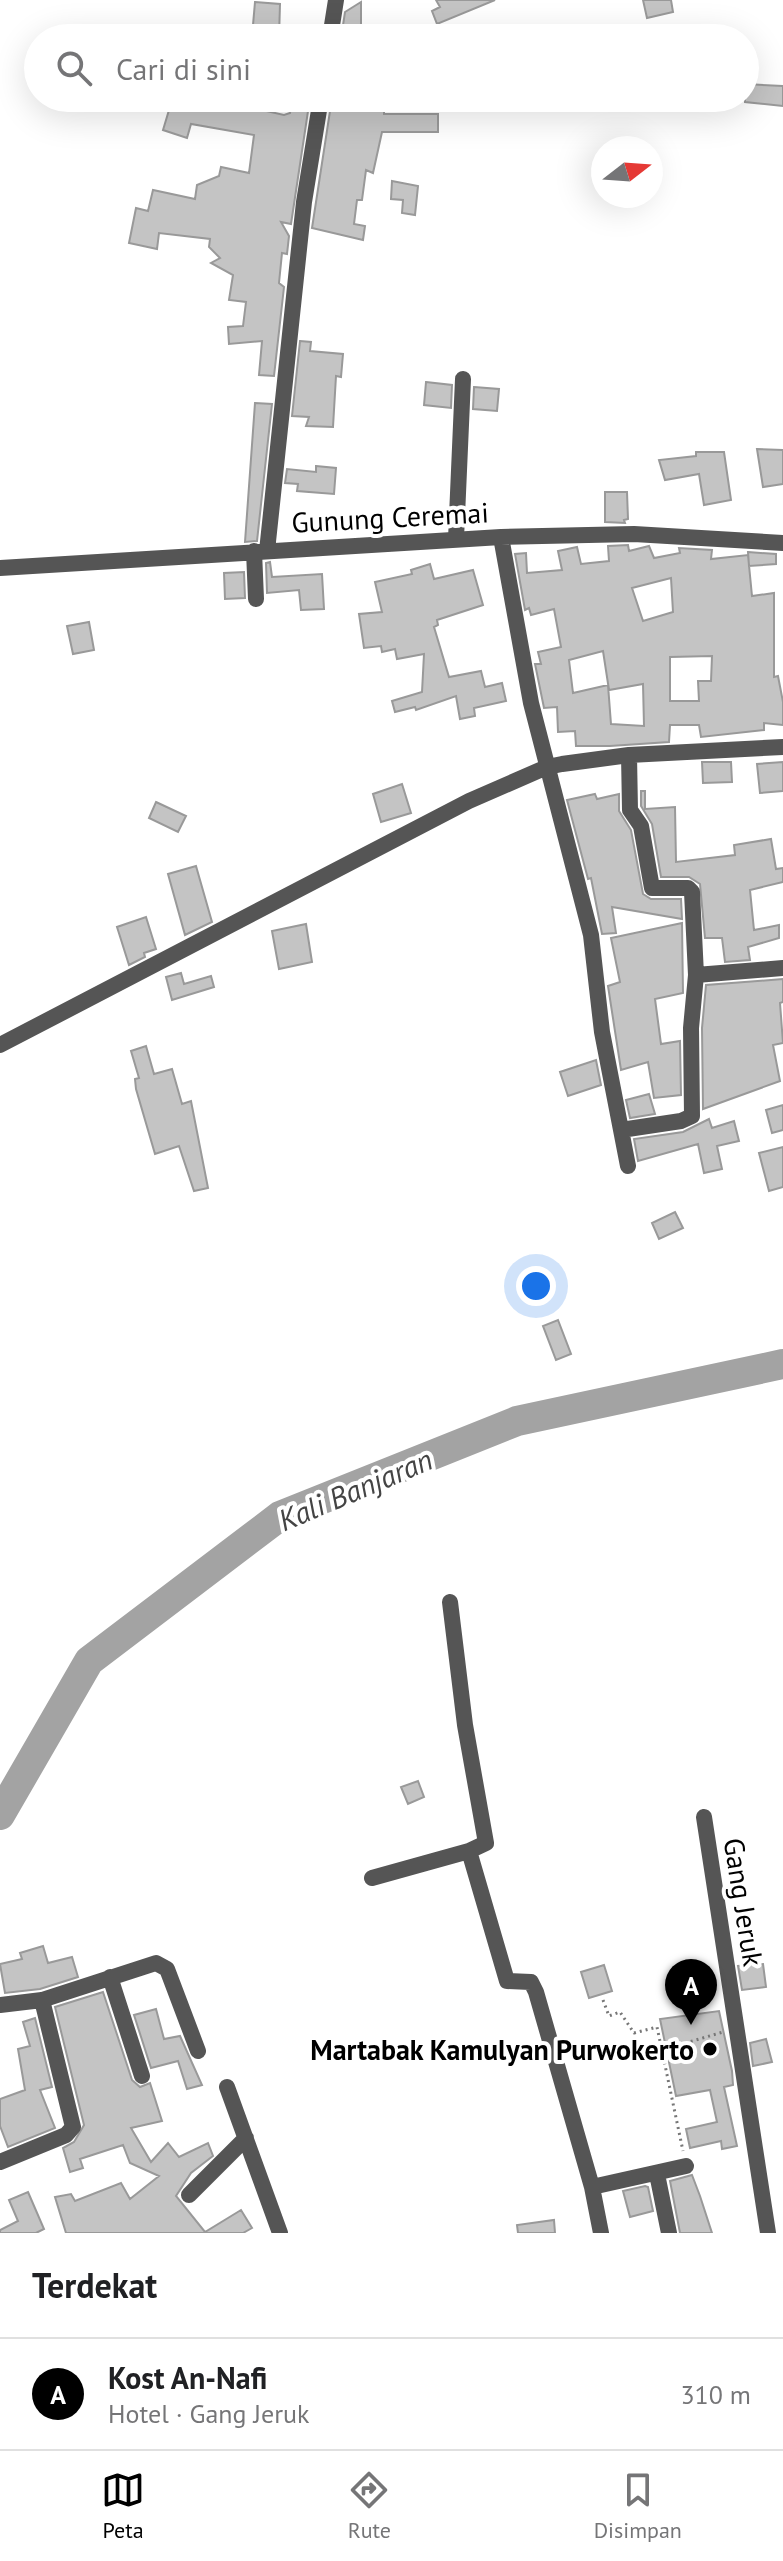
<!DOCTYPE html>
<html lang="id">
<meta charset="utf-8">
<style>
:root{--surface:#fff;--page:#f2f2f2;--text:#202124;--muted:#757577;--line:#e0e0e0;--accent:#000}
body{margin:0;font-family:"PT Sans",sans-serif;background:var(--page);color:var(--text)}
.compass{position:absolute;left:591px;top:136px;width:72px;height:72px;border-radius:50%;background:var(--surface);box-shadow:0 8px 32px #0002;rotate:73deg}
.you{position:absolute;left:536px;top:1286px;width:28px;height:28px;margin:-20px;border:6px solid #fff;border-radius:50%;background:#1a73e8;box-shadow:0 0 0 12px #1a73e833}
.badge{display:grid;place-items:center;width:52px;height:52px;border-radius:50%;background:var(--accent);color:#fff;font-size:26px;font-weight:700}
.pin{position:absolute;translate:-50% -66px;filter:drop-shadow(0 2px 4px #0008)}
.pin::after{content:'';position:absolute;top:42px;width:28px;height:24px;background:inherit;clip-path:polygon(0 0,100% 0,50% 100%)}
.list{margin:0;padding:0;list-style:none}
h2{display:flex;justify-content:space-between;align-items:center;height:104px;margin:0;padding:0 32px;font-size:34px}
h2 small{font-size:26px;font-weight:400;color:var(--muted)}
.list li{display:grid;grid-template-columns:52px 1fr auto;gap:24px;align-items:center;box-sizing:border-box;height:112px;padding:0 32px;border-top:2px solid var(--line)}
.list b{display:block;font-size:30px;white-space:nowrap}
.list p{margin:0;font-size:26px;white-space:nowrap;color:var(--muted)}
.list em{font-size:26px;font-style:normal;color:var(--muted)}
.icon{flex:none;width:44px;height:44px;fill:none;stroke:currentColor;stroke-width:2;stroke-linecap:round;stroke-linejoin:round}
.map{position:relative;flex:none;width:783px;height:2233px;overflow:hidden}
.search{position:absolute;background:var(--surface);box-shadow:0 8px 32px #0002;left:24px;right:24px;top:24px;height:88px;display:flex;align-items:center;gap:20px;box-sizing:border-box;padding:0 28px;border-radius:44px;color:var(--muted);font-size:30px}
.sheet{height:216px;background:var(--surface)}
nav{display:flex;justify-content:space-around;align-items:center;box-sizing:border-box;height:112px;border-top:2px solid var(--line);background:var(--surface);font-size:22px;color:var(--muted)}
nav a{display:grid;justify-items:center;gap:4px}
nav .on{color:var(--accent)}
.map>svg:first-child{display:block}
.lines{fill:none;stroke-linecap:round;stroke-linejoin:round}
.river{stroke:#a3a3a3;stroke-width:30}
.building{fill:#c4c4c4;stroke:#999;stroke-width:2;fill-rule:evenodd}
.path{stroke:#777;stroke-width:3;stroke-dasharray:2 4;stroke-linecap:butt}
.street{stroke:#555;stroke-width:16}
.poi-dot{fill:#000;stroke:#fff;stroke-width:3}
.labels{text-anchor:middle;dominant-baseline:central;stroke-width:8;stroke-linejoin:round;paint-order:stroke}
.street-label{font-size:28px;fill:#000;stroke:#fff}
.poi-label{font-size:28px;font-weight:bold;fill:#000;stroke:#fff;text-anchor:end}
.water-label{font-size:30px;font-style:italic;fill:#444;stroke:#fff}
</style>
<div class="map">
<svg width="783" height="2233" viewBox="0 0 783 2233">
<rect width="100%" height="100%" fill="#fff"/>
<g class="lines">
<path class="river" d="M 0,1815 L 89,1661 L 280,1516 L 517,1421 L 783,1364"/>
</g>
<path class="building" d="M 436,0 L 495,0 L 437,24 L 432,11 L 440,7 Z
M 643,0 L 671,0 L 673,12 L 647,18 Z
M 255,2 L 280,4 L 279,38 L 265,38 L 253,25 Z
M 361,2 L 361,38 L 341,38 L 345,12 Z
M 745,84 L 783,86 L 783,106 L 745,102 Z
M 165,98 L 241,98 L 240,105 L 284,115 L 290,113 L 292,98 L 310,98 L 291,224 L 281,222 L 289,236 L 287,254 L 282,253 L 279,283 L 284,287 L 274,376 L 259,375 L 262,341 L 229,344 L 228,327 L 243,326 L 246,302 L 229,300 L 233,275 L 211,263 L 220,258 L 209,247 L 210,239 L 159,233 L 157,249 L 129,243 L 136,208 L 148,211 L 153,190 L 195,199 L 197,185 L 219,176 L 221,167 L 249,173 L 254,135 L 191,124 L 187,138 L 163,130 L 169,110 L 163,109 Z
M 332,98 L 368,98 L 367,107 L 384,110 L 384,114 L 438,114 L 438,132 L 382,132 L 373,173 L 366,170 L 362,200 L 357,200 L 354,224 L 365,226 L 363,240 L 312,228 Z
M 392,181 L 418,186 L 415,215 L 402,213 L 403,200 L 391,199 Z
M 300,341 L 311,342 L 310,351 L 343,354 L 341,377 L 336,376 L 333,427 L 306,426 L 309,417 L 292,416 Z
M 426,382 L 452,385 L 451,408 L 424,405 Z
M 474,387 L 499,389 L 497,411 L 473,409 Z
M 255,403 L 272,404 L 257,541 L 245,542 Z
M 757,449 L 783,450 L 783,484 L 763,487 Z
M 696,452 L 724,452 L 731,500 L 704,505 L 699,474 L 665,480 L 659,460 L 696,456 Z
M 316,466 L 336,468 L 334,494 L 297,491 L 298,484 L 285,483 L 287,469 L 316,472 Z
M 605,492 L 627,492 L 628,519 L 624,520 L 625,523 L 605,522 Z
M 628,545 L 629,551 L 649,546 L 654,558 L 680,553 L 679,548 L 712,550 L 711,559 L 748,555 L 752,596 L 774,593 L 774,677 L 778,676 L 783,702 L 783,725 L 764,723 L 764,730 L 701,737 L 699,725 L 670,725 L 669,742 L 610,746 L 576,746 L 575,731 L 558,732 L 557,707 L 544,708 L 535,664 L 541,664 L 538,652 L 561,647 L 554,609 L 531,615 L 529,608 L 525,610 L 515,554 L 526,553 L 527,573 L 562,570 L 558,551 L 577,547 L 581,564 L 609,561 L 608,546 ZM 671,578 L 673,612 L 643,621 L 632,588 ZM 603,651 L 609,690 L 643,684 L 644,726 L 611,724 L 608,685 L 573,693 L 569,660 ZM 712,656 L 711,681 L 698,681 L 699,701 L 670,701 L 670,657 Z
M 748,552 L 776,554 L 776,564 L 749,566 Z
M 270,562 L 272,577 L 322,574 L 324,609 L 301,610 L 299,590 L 267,593 L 266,563 Z
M 430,564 L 434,579 L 473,570 L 483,605 L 437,620 L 438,625 L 434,627 L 449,677 L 481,671 L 485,687 L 502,683 L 506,701 L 474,708 L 475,716 L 460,719 L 456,696 L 416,710 L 415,707 L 395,712 L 392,701 L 422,692 L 424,654 L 397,659 L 395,649 L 382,652 L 381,646 L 364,648 L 359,614 L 382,612 L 375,582 L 412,574 L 411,570 Z
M 244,572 L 245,598 L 225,599 L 224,573 Z
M 89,622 L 94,650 L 73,654 L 67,626 Z
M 702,762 L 731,762 L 732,782 L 703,783 Z
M 783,762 L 783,791 L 760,793 L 757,764 Z
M 402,784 L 411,813 L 381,822 L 373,794 Z
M 641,791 L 645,791 L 645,809 L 675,807 L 676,862 L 735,855 L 734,845 L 771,839 L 776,869 L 783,868 L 783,882 L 750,890 L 754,930 L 779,925 L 779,938 L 748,947 L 750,960 L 725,962 L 722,938 L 705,938 L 700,884 L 689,877 L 661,877 L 652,824 L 641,806 Z
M 595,794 L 597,799 L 619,794 L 619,811 L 631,830 L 643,894 L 651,899 L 681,899 L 682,919 L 612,907 L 616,933 L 602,934 L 591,878 L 588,879 L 567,800 Z
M 156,802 L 186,816 L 178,832 L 149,818 Z
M 196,866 L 212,922 L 185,935 L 168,874 Z
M 146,917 L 156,949 L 144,953 L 145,957 L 129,965 L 117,927 Z
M 682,923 L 683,993 L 655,999 L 661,1044 L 680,1041 L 681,1095 L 654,1098 L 648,1062 L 621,1070 L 608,986 L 620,982 L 611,938 Z
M 306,924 L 312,962 L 279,969 L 272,931 Z
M 181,973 L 184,984 L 211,976 L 214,987 L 172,1000 L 166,977 Z
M 783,979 L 783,1002 L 780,1003 L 783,1043 L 773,1045 L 780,1081 L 703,1109 L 702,1028 L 706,985 Z
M 146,1046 L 154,1074 L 172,1069 L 182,1104 L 191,1101 L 208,1188 L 194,1191 L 179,1146 L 155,1154 L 136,1089 L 135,1079 L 139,1078 L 131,1051 Z
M 596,1060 L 601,1085 L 568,1096 L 560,1072 Z
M 649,1094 L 655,1114 L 630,1118 L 626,1100 Z
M 783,1105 L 783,1130 L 772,1133 L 766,1110 Z
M 709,1119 L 712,1128 L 734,1121 L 739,1141 L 717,1146 L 722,1169 L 704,1173 L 698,1144 L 638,1161 L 634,1139 L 683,1132 Z
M 783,1147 L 783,1187 L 769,1191 L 759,1153 Z
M 675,1212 L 683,1228 L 659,1239 L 652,1223 Z
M 558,1320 L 571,1354 L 556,1360 L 543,1326 Z
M 418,1781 L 424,1797 L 408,1804 L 401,1787 Z
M 43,1946 L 48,1963 L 72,1957 L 78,1977 L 40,1989 L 5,1993 L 0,1964 L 22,1959 L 20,1953 Z
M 763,1964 L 766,1987 L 742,1990 L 738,1966 Z
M 604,1965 L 612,1991 L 589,1998 L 581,1972 Z
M 103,1992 L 132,2080 L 140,2087 L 150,2083 L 162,2121 L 131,2128 L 151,2162 L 168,2143 L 179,2157 L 208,2143 L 213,2156 L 191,2173 L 176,2196 L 205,2232 L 241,2210 L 252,2228 L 243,2233 L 66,2233 L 55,2197 L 71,2194 L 75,2201 L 121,2183 L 130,2199 L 159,2176 L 130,2163 L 123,2145 L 80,2159 L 83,2168 L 70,2172 L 63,2148 L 74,2142 L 84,2125 L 55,2007 Z
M 156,2009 L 164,2039 L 180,2036 L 202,2085 L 187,2089 L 178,2061 L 151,2068 L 134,2015 Z
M 719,2011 L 732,2071 L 733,2085 L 724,2087 L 737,2146 L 722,2149 L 721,2141 L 690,2148 L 686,2129 L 717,2122 L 710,2090 L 676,2096 L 660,2019 Z
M 35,2018 L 52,2087 L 40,2090 L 55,2128 L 8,2147 L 0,2126 L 0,2099 L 25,2090 L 18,2049 L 30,2046 L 23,2022 Z
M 766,2039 L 772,2062 L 753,2066 L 750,2043 Z
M 692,2175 L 700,2196 L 712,2233 L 680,2233 L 670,2181 Z
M 645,2186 L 648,2187 L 653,2211 L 630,2217 L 623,2191 Z
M 28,2192 L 44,2229 L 36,2233 L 0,2233 L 0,2230 L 18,2221 L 9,2200 Z
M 554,2220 L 555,2233 L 518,2233 L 517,2225 Z"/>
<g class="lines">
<path class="path" d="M 603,2000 L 609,2016 L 620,2012 L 634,2033 L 657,2027 L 683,2151
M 662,2050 L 723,2032"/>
<path class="street" d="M 330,38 L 336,0
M 501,537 L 531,703 L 591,935 L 602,1032 L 628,1166
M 456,539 L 463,379
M 254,551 L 256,599
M 267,551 L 304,202 L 321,98
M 0,568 L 501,537 L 634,534 L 783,543
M 629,755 L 630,810 L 641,826 L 652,888 L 688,888 L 692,892 L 696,975
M 0,1045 L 469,801 L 547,767 L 562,764 L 629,755 L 783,747
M 621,1130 L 681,1121 L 692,1116 L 691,1028 L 696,975 L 783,968
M 704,1817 L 768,2233
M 469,1851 L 507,1981 L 531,1982 L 536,1992 L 592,2187 L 601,2233
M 372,1878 L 469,1851 L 486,1843 L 465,1725 L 450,1602
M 110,1977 L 142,2076
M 0,2005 L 42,2000 L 156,1963 L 167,1969 L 198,2051
M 227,2087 L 280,2233
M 0,2162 L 66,2135 L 73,2127 L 42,2000
M 657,2174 L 669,2233
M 592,2187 L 686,2166
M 189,2195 L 246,2138"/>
</g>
<circle class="poi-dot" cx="710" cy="2049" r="8"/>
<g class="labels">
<g class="street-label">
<text transform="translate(390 517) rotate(-3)">Gunung Ceremai</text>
<text transform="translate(744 1902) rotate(81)">Gang Jeruk</text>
</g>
<g class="poi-label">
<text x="694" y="2049">Martabak Kamulyan Purwokerto</text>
</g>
<g class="water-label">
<text transform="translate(355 1489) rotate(-23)">Kali Banjaran</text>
</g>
</g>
</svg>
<svg class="compass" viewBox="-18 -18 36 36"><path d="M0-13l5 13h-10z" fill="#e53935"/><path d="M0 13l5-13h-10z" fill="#757577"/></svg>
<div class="you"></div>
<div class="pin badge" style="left:691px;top:2025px">A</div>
<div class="search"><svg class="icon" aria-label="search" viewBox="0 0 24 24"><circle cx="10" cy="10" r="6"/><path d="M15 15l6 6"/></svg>Cari di sini</div>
</div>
<section class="sheet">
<h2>Terdekat<small></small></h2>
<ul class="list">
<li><span class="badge">A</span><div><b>Kost An-Nafi</b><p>Hotel · Gang Jeruk</p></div><em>310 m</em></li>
</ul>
</section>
<nav>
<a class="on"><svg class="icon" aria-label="map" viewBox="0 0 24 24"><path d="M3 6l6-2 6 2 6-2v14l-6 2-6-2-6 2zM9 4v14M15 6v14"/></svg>Peta</a>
<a><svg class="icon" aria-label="directions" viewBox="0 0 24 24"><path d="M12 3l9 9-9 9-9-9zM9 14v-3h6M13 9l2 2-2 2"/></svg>Rute</a>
<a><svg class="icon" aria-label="saved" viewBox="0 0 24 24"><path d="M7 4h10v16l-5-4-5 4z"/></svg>Disimpan</a>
</nav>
